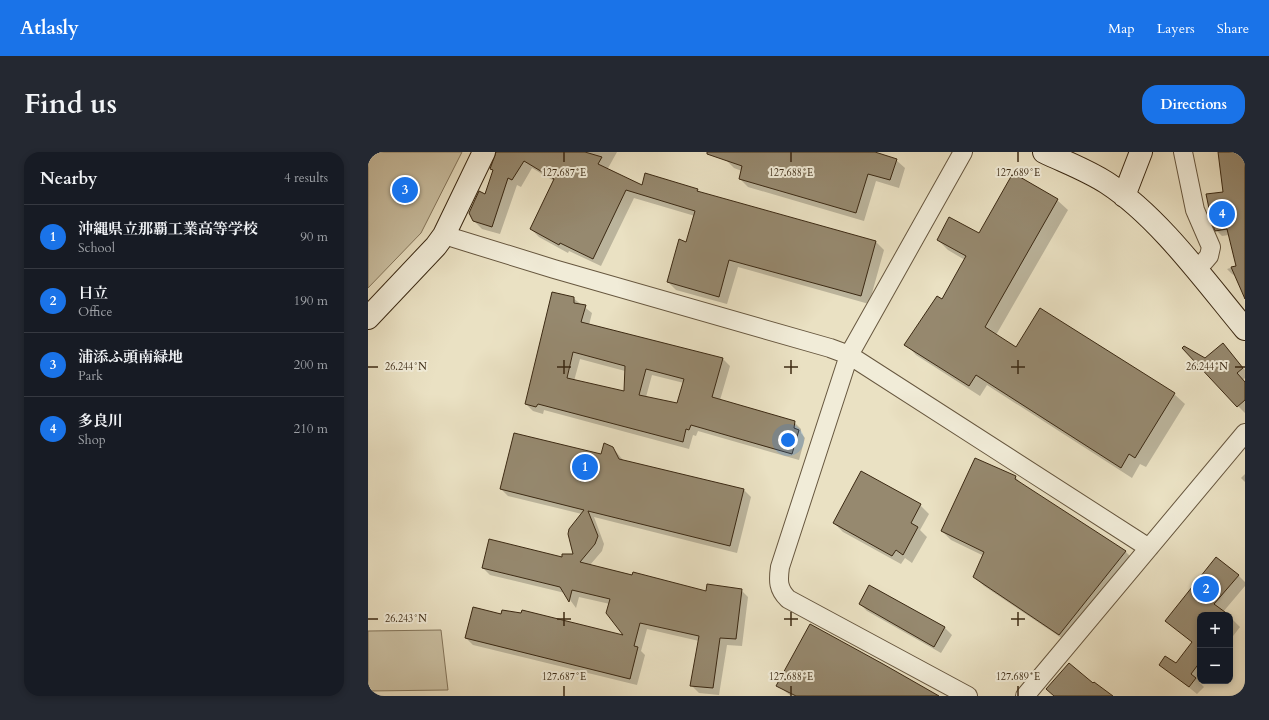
<!DOCTYPE html>
<meta charset="utf-8">
<style>
:root{--surface:#171b24;--page:#242831;--text:#f1f3f6;--muted:#9ea1a6;--line:#363941;--accent:#1a73e8}
body{margin:0;font-family:Cardo,"Noto Serif JP",serif;background:var(--page);color:var(--text)}
.controls{position:absolute;right:12px;bottom:12px;display:grid;overflow:hidden;border-radius:8px;box-shadow:0 2px 6px #0003}
.controls button{width:36px;height:36px;display:grid;place-items:center;padding:0;border:0;border-bottom:1px solid var(--line);background:var(--surface);color:var(--text);font:20px sans-serif}
.you{position:absolute;left:420px;top:288px;width:14px;height:14px;margin:-10px;border:3px solid #fff;border-radius:50%;background:#1a73e8;box-shadow:0 0 0 6px #1a73e833}
.badge{display:grid;place-items:center;width:26px;height:26px;border-radius:50%;background:var(--accent);color:#fff;font-size:13px;font-weight:700}
.pin{position:absolute;translate:-50% -50%;border:2px solid #fff;box-shadow:0 1px 4px #0006}
.list{margin:0;padding:0;list-style:none}
h2{display:flex;justify-content:space-between;align-items:center;height:52px;margin:0;padding:0 16px;font-size:17px}
h2 small{font-size:13px;font-weight:400;color:var(--muted)}
.list li{display:grid;grid-template-columns:26px 1fr auto;gap:12px;align-items:center;box-sizing:border-box;height:64px;padding:0 16px;border-top:1px solid var(--line)}
.list b{display:block;font-size:15px;white-space:nowrap}
.list p{margin:0;font-size:13px;white-space:nowrap;color:var(--muted)}
.list em{font-size:13px;font-style:normal;color:var(--muted)}
.map{position:relative;flex:none;width:877px;height:544px;overflow:hidden;border-radius:16px}
header{display:flex;align-items:center;gap:24px;box-sizing:border-box;height:56px;padding:0 20px;background:var(--accent);color:#fff}
header strong{font-size:19px}
nav{display:flex;gap:22px;margin-inline-start:auto;font-size:14px}
.intro{display:flex;align-items:center;justify-content:space-between;box-sizing:border-box;height:96px;padding:0 24px}
h1{margin:0;font-size:28px}
.button{padding:10px 18px;border-radius:16px;background:var(--accent);color:#fff;font-size:14px;font-weight:700}
main{display:flex;gap:24px;padding:0 24px}
aside{flex:1;background:var(--surface);border-radius:16px;box-shadow:0 2px 6px #0003}
.map>svg:first-child{display:block}
.green{fill:#ccc2a5;stroke:#84765c}
.shadow{fill:#0003;fill-rule:evenodd}
.building{fill:#96896f;stroke:#3b2913;fill-rule:evenodd}
.lines{fill:none;stroke-linecap:round;stroke-linejoin:round}
.street-casing{stroke:#67573f;stroke-width:20}
.secondary-casing{stroke:#3b2913;stroke-width:24}
.street{stroke:#f1ecd8;stroke-width:18}
.secondary{stroke:#f1ecd8;stroke-width:22}
.ticks{fill:none;stroke:#3b2913;stroke-width:1.5}
.ticks-label{font-size:10px;text-anchor:middle;fill:#3b2913;stroke:#f1ecd8;stroke-width:4;stroke-linejoin:round;paint-order:stroke}
</style>
<header>
<strong>Atlasly</strong>
<nav><a>Map</a><a>Layers</a><a>Share</a></nav>
</header>
<div class="intro"><h1>Find us</h1><a class="button">Directions</a></div>
<main>
<aside>
<h2>Nearby<small>4 results</small></h2>
<ul class="list">
<li><span class="badge">1</span><div><b>沖縄県立那覇工業高等学校</b><p>School</p></div><em>90 m</em></li>
<li><span class="badge">2</span><div><b>日立</b><p>Office</p></div><em>190 m</em></li>
<li><span class="badge">3</span><div><b>浦添ふ頭南緑地</b><p>Park</p></div><em>200 m</em></li>
<li><span class="badge">4</span><div><b>多良川</b><p>Shop</p></div><em>210 m</em></li>
</ul>
</aside>
<div class="map">
<svg width="877" height="544" viewBox="0 0 877 544">
<rect width="100%" height="100%" fill="#eae1c3"/>
<filter id="stains"><feTurbulence type="fractalNoise" baseFrequency=".005" numOctaves="4"/><feColorMatrix values="0 0 0 0 .2 0 0 0 0 .09 0 0 0 0 .02 0 0 0 .5 -.17"/></filter>
<radialGradient id="worn" r=".72"><stop offset=".6" stop-color="#630" stop-opacity="0"/><stop offset="1" stop-color="#630" stop-opacity=".3"/></radialGradient>
<path class="green" d="M 0,0 L 94,0 L 53,81 L 0,136 Z
M 73,478 L 80,538 L 0,539 L 0,479 Z"/>
<path class="shadow" d="M 128,0 L 249,0 L 239,18 L 275,35 L 329,38 L 332,41 L 508,90 L 516,98 L 501,152 L 370,115 L 359,152 L 308,138 L 300,130 L 319,91 L 327,64 L 266,46 L 233,114 L 201,99 L 200,101 L 171,85 L 163,77 L 186,29 L 164,16 L 153,35 L 149,33 L 132,82 L 114,77 L 106,69 L 118,43 L 125,19 L 123,17 Z
M 359,0 L 503,0 L 528,8 L 537,16 L 531,36 L 508,29 L 496,69 L 380,35 L 372,27 L 374,19 L 366,16 L 358,8 Z
M 851,0 L 877,0 L 877,129 L 864,122 L 859,117 L 869,114 L 861,83 L 854,84 L 848,78 L 856,41 Z
M 689,48 L 700,58 L 628,183 L 648,196 L 806,242 L 817,252 L 778,315 L 772,312 L 764,326 L 619,233 L 612,244 L 548,203 L 538,192 L 574,149 L 597,108 L 580,98 L 570,88 L 611,82 Z
M 205,146 L 224,161 L 221,173 L 355,207 L 362,214 L 352,248 L 426,270 L 433,277 L 433,281 L 437,286 L 431,308 L 330,279 L 328,284 L 325,283 L 321,297 L 176,258 L 175,262 L 165,259 L 158,252 ZM 212,207 L 257,219 L 257,241 L 206,229 ZM 284,223 L 316,231 L 309,252 L 278,245 Z
M 855,192 L 877,218 L 877,226 L 875,228 L 877,230 L 877,261 L 870,254 Z
M 244,295 L 255,308 L 376,338 L 383,345 L 369,401 L 226,365 L 236,392 L 234,399 L 222,413 L 339,440 L 373,438 L 380,445 L 374,494 L 359,493 L 351,543 L 331,541 L 324,534 L 331,489 L 279,477 L 273,499 L 277,503 L 269,533 L 105,493 L 98,486 L 134,463 L 257,485 L 242,452 L 211,445 L 208,456 L 197,441 L 122,423 L 115,416 L 194,406 L 206,403 L 214,362 L 140,344 L 133,337 L 234,303 Z
M 877,322 L 877,330 L 873,326 Z
M 647,325 L 656,334 L 758,400 L 767,409 L 701,491 L 616,434 L 607,425 L 616,404 L 583,388 L 574,379 Z
M 552,353 L 561,362 L 552,378 L 559,385 L 544,411 L 537,406 L 533,412 L 475,380 L 466,371 Z
M 848,406 L 871,424 L 877,430 L 877,434 L 855,460 L 859,463 L 832,463 L 831,530 L 836,535 L 829,542 L 792,512 L 808,513 L 825,491 L 798,469 Z
M 502,434 L 577,476 L 584,483 L 573,501 L 499,459 L 492,452 Z
M 862,465 L 872,475 L 862,488 Z
M 409,533 L 566,544 L 423,544 Z"/>
<path class="building" d="M 128,0 L 217,0 L 234,5 L 230,12 L 274,33 L 277,21 L 330,37 L 329,39 L 508,89 L 493,144 L 361,108 L 351,145 L 299,130 L 311,87 L 318,90 L 327,59 L 258,38 L 225,107 L 192,91 L 191,93 L 162,77 L 186,27 L 156,9 L 144,28 L 140,26 L 124,75 L 105,69 L 101,61 L 111,39 L 117,42 L 125,18 L 122,17 Z
M 339,0 L 507,0 L 529,7 L 522,28 L 500,22 L 488,61 L 371,27 L 374,14 L 339,2 Z
M 850,0 L 877,0 L 877,147 L 863,115 L 868,114 L 859,77 L 847,79 L 844,71 L 838,42 L 855,40 Z
M 645,21 L 690,47 L 617,175 L 648,195 L 672,156 L 807,241 L 767,306 L 761,302 L 753,316 L 608,223 L 601,234 L 536,193 L 569,144 L 574,147 L 598,104 L 569,88 L 581,65 L 611,81 Z
M 184,140 L 206,145 L 206,151 L 218,153 L 213,170 L 355,206 L 344,245 L 427,269 L 426,276 L 431,278 L 424,302 L 323,273 L 321,278 L 318,277 L 315,290 L 170,252 L 168,255 L 157,252 ZM 205,200 L 257,214 L 256,239 L 199,226 ZM 278,217 L 316,227 L 309,251 L 271,243 Z
M 855,191 L 875,216 L 869,221 L 877,230 L 877,248 L 869,255 L 814,196 L 816,194 L 837,206 Z
M 146,281 L 233,302 L 236,291 L 245,295 L 251,307 L 376,337 L 362,394 L 220,359 L 230,384 L 227,392 L 212,410 L 264,423 L 265,420 L 338,439 L 339,432 L 374,437 L 368,487 L 352,486 L 345,536 L 322,534 L 331,484 L 272,471 L 266,494 L 270,495 L 262,527 L 97,486 L 105,455 L 133,462 L 134,458 L 153,461 L 154,458 L 255,483 L 238,461 L 242,447 L 204,438 L 201,450 L 192,435 L 114,416 L 121,387 L 194,405 L 194,402 L 205,402 L 200,382 L 201,377 L 216,358 L 132,337 Z
M 607,306 L 648,324 L 647,327 L 758,399 L 691,483 L 605,425 L 616,400 L 573,379 Z
M 493,319 L 553,352 L 543,371 L 550,375 L 535,403 L 528,398 L 524,404 L 465,371 Z
M 848,405 L 871,423 L 846,452 L 861,463 L 832,463 L 832,510 L 823,522 L 828,526 L 821,535 L 791,513 L 797,504 L 808,511 L 824,490 L 797,469 Z
M 501,433 L 577,475 L 566,495 L 491,452 Z
M 442,472 L 515,512 L 571,544 L 428,544 L 408,534 Z
M 701,511 L 725,531 L 726,530 L 745,544 L 686,544 L 678,537 Z"/>
<g class="lines">
<g class="street-casing">
<path id="street" d="M 595,0 L 481,203 L 412,415 C 410,429 410,437 420,447 L 600,544
M 815,0 L 827,58 L 843,95 L 841,104 L 829,118
M 76,83 L 186,117 L 462,196 L 481,203 L 781,396
M 657,544 L 877,281"/>
</g>
<g class="secondary-casing">
<path id="secondary" d="M 676,0 C 697,10 719,18 739,31 C 791,65 837,129 877,177
M 756,44 L 773,0
M 0,166 L 68,94 L 76,83 L 116,0"/>
</g>
<use href="#street" class="street"/>
<use href="#secondary" class="secondary"/>
</g>
<path class="ticks" d="M 196,0 L 196,10M 423,0 L 423,10M 650,0 L 650,10M 196,208 L 196,222M 423,208 L 423,222M 650,208 L 650,222M 0,215 L 10,215M 189,215 L 203,215M 416,215 L 430,215M 643,215 L 657,215M 867,215 L 877,215M 196,460 L 196,474M 423,460 L 423,474M 650,460 L 650,474M 0,467 L 10,467M 189,467 L 203,467M 416,467 L 430,467M 643,467 L 657,467M 196,534 L 196,544M 423,534 L 423,544M 650,534 L 650,544"/>
<g class="ticks-label">
<text x="196" y="24">127.687°E</text>
<text x="423" y="24">127.688°E</text>
<text x="650" y="24">127.689°E</text>
<text x="38" y="218">26.244°N</text>
<text x="839" y="218">26.244°N</text>
<text x="38" y="470">26.243°N</text>
<text x="196" y="528">127.687°E</text>
<text x="423" y="528">127.688°E</text>
<text x="650" y="528">127.689°E</text>
</g>
<rect width="100%" height="100%" filter="url(#stains)"/>
<rect width="100%" height="100%" fill="url(#worn)"/>
</svg>
<div class="controls">
<button>+</button>
<button>−</button>
</div>
<div class="you"></div>
<div class="pin badge" style="left:217px;top:315px">1</div>
<div class="pin badge" style="left:838px;top:437px">2</div>
<div class="pin badge" style="left:37px;top:38px">3</div>
<div class="pin badge" style="left:854px;top:62px">4</div>
</div>
</main>
